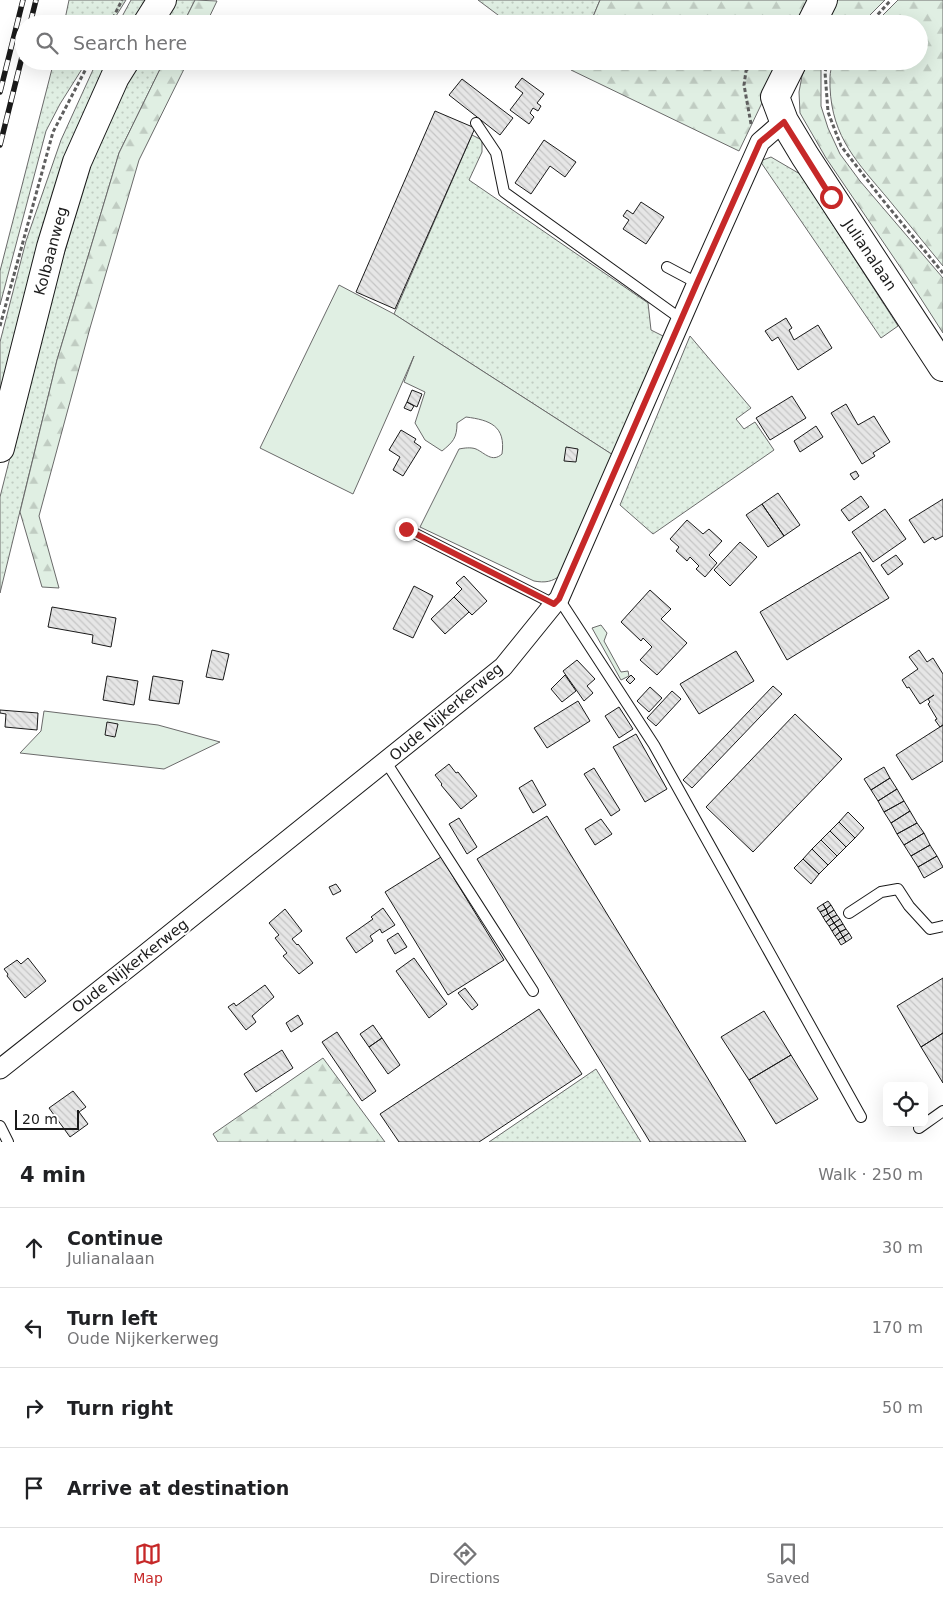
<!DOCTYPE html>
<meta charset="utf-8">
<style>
:root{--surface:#fff;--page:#f6f6f6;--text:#202124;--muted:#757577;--line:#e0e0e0;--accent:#c62828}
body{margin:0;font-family:"DejaVu Sans",sans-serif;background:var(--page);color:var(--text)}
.controls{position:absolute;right:15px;bottom:15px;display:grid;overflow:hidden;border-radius:8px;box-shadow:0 5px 20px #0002}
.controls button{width:45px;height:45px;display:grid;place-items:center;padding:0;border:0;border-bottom:1px solid var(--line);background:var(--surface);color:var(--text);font:25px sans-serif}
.scale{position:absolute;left:15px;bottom:12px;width:64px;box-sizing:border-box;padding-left:5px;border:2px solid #1a1a1a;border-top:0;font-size:14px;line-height:18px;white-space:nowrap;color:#1a1a1a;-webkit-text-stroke:4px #fff;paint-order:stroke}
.stop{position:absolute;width:15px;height:15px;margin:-11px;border:4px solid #c62828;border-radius:50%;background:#fff}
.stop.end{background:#c62828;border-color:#fff;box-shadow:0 1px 5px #0008}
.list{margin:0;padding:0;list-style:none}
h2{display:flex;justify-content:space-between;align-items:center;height:65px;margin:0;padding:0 20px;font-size:21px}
h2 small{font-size:16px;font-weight:400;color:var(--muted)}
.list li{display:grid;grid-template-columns:32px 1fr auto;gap:15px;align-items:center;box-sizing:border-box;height:80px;padding:0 20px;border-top:1px solid var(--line)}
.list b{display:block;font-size:19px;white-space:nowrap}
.list p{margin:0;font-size:16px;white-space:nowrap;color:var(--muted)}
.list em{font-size:16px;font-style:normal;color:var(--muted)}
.icon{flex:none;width:28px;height:28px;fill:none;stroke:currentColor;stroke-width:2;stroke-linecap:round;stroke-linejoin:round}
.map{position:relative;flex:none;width:943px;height:1142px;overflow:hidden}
.search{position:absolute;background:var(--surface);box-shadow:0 5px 20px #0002;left:15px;right:15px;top:15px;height:55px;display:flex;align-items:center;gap:12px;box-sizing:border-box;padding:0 18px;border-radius:28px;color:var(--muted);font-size:19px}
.sheet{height:385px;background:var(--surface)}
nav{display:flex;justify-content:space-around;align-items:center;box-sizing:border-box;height:70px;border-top:1px solid var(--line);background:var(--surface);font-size:14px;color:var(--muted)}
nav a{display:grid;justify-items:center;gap:2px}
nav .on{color:var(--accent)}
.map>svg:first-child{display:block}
.grass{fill:url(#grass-dots);stroke:#6a6a6a}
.forest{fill:url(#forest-firs);stroke:#6a6a6a}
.garden{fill:#e0efe3;stroke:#6a6a6a}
.building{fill:url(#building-back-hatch);stroke:#1a1a1a}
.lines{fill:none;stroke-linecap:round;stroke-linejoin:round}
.lane-casing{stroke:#1a1a1a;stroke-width:12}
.street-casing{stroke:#1a1a1a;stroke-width:21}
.secondary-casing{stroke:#1a1a1a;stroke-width:30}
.path{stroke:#5f5f5f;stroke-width:3;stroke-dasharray:4 2.5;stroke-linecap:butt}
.lane{stroke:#fff;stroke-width:10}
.street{stroke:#fff;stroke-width:19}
.secondary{stroke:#fff;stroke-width:28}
.rail-casing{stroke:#1a1a1a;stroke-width:5.5}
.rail{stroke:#fff;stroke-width:4;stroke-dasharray:11;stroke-linecap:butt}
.route{stroke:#c62828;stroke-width:6}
.labels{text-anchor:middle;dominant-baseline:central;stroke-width:4;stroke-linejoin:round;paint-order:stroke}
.street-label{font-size:15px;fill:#1a1a1a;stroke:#fff}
</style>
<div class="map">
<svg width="943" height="1142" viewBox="0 0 943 1142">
<defs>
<pattern id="grass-dots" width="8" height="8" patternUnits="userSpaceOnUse" patternTransform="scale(1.25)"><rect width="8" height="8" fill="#e0efe3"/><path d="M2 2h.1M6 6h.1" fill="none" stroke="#c0ccc2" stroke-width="1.8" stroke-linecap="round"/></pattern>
<pattern id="forest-firs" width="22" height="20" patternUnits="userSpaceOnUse" patternTransform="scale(1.25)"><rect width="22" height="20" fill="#e0efe3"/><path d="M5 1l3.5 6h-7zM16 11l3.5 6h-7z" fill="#c0ccc2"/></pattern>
<pattern id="building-back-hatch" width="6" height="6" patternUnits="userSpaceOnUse" patternTransform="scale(1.25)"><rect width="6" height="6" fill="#e6e6e6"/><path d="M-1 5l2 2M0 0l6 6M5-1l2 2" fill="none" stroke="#c5c5c5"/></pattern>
</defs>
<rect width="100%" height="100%" fill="#fff"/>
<path class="grass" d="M 69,0 L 126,0 L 111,24 L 64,24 Z
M 131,0 L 148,0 L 135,24 L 118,24 Z
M 176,0 L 195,0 L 183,24 L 162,24 Z
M 478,0 L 600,0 L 590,24 L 510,24 Z
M 54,61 L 87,61 L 60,104 L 46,131 L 0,305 L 0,271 Z
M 97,61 L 114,61 L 0,403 L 0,342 L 26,241 L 61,140 Z
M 140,61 L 164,61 L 119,153 L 57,360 L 0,593 L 0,497 L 46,315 L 89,169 L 125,88 Z
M 472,135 L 482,140 L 482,152 L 469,180 L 648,303 L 651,330 L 665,337 L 613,455 L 394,314 Z
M 771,157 L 800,174 L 898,326 L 881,338 L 760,161 Z
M 690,336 L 751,408 L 736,419 L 744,429 L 755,422 L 774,450 L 653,534 L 620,505 Z
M 596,1069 L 641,1142 L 489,1142 Z"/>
<path class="forest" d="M 195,0 L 217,1 L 206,24 L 183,24 Z
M 600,0 L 811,0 L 800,24 L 590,24 Z
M 836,0 L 885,0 L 861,24 L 825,24 Z
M 898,0 L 943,0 L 943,266 C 925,244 907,222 889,200 C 858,163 832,138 830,87 C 830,78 829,69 835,61 L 919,61 L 919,24 L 874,24 Z
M 164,61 L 188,61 L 139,160 L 90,328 L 39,516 L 59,588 L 42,587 L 20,512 L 57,360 L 119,153 Z
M 575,61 L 782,61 L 739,151 L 571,70 Z
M 808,61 L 823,61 L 821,67 L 821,106 L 828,128 L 840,154 L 860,181 L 943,278 L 943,333 L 907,277 L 826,158 L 800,113 L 799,92 L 802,76 Z
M 323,1058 L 385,1142 L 218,1142 L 213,1134 Z"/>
<path class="garden" d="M 339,285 L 394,314 L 613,455 L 561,575 C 552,582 545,583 534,581 L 420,527 L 459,449 C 464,448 471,447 476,449 C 485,453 492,463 502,454 C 506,426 490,420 466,417 L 457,423 C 457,438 453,442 442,451 L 425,440 L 415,423 L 425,392 L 404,382 L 414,356 L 353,494 L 260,448 Z
M 601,625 L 607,633 L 604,641 L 621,672 L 628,671 L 629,676 L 621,680 L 592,628 Z
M 44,711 L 158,725 L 220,742 L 164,769 L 20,753 L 41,731 Z"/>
<path class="building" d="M 522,78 L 544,94 L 537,103 L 541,106 L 538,111 L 533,108 L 530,113 L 534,117 L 529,124 L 510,110 L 523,93 L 515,87 Z
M 462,79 L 513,118 L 500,135 L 449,95 Z
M 435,111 L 475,128 L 395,309 L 356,292 Z
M 544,140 L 576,162 L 565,177 L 550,166 L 531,194 L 515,183 Z
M 641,202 L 664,217 L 646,244 L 623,229 L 629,220 L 623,216 L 627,210 L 633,214 Z
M 786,318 L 792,328 L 789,330 L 794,340 L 818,325 L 832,348 L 798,370 L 778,337 L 772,341 L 765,331 Z
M 412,390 L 422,394 L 417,407 L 407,402 Z
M 792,396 L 806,418 L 770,440 L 756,418 Z
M 407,402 L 414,406 L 411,411 L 404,408 Z
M 846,404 L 858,425 L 874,416 L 890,442 L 873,453 L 875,456 L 862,464 L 831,413 Z
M 816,426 L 823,437 L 800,452 L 794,441 Z
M 401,430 L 416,439 L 414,442 L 421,447 L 403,476 L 393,470 L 400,457 L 389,450 Z
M 566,447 L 578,449 L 576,462 L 564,461 Z
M 856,471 L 859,476 L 854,480 L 850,474 Z
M 778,493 L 800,525 L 784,536 L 762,504 Z
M 861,496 L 869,507 L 849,521 L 841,510 Z
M 943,499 L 943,536 L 935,540 L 933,537 L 924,543 L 909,520 Z
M 762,504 L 784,536 L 768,547 L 746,515 Z
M 885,509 L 906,539 L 873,562 L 852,532 Z
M 687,520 L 703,534 L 709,529 L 722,541 L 709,555 L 717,563 L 705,577 L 696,569 L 699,566 L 690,557 L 687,561 L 676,551 L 679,547 L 670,539 Z
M 740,542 L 757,557 L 730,586 L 714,570 Z
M 860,552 L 889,598 L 787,660 L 760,612 Z
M 896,555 L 903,564 L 888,575 L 881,565 Z
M 464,576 L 487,601 L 472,615 L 454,597 L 462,589 L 456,583 Z
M 414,586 L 433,596 L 413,638 L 393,629 Z
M 650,590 L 671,609 L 661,619 L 687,643 L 657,675 L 640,660 L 652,647 L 643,638 L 641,641 L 621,622 Z
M 454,597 L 469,612 L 445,634 L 431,619 Z
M 52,607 L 116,618 L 111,647 L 92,643 L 93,635 L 48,627 Z
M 212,650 L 229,654 L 223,680 L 206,677 Z
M 919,650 L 927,662 L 933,658 L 943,674 L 943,725 L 940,727 L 935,720 L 937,719 L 928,704 L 930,702 L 928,699 L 934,695 L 920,704 L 909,687 L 907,688 L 902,680 L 918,669 L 909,657 Z
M 736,651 L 754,681 L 699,714 L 680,684 Z
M 577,660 L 595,679 L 587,686 L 593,693 L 584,701 L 563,671 Z
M 565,675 L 576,691 L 562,702 L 551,689 Z
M 631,675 L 635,679 L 630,684 L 626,680 Z
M 107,676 L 138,681 L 134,705 L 103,700 Z
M 153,676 L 183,681 L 179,704 L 149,700 Z
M 773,686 L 782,694 L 692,788 L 683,780 Z
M 650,687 L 662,698 L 649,712 L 637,701 Z
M 672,691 L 681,699 L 656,726 L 647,718 Z
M 578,701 L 590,721 L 547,748 L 534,728 Z
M 619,707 L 633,729 L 619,738 L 605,716 Z
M 0,710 L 38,713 L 37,730 L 5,727 L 6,714 L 0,713 Z
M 795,714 L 842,759 L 753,852 L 706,807 Z
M 107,722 L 118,724 L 115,737 L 105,735 Z
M 943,725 L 943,761 L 912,780 L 896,755 Z
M 636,734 L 667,789 L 645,802 L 613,747 Z
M 449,764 L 456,773 L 458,772 L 477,796 L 461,809 L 441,785 L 442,784 L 435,775 Z
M 884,767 L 890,778 L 871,790 L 864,779 Z
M 594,768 L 620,810 L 611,816 L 584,774 Z
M 890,778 L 897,789 L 878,801 L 871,790 Z
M 532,780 L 546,805 L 533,813 L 519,788 Z
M 897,789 L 904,801 L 884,812 L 878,801 Z
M 904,801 L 910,811 L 891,823 L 884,812 Z
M 910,811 L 917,823 L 897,834 L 891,823 Z
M 848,812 L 864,828 L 855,838 L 839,822 Z
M 547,816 L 707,1077 L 746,1142 L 650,1142 L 477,859 Z
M 459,818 L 477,847 L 467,854 L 449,824 Z
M 601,819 L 612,834 L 595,845 L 585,829 Z
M 839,822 L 855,838 L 846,847 L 830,831 Z
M 917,823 L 924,833 L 904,845 L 897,834 Z
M 830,831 L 846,847 L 837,856 L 821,840 Z
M 924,833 L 930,845 L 911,856 L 904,845 Z
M 821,840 L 837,856 L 828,865 L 812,849 Z
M 930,845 L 937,856 L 918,867 L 911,856 Z
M 812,849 L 828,865 L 819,874 L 803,859 Z
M 937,856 L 943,867 L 924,878 L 918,867 Z
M 441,857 L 504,960 L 448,995 L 385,892 Z
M 803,859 L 819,874 L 811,884 L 794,868 Z
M 336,884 L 341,891 L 333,895 L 329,887 Z
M 828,901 L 831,905 L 826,909 L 823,904 Z
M 823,904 L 826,909 L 820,912 L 817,908 Z
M 831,905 L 834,910 L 828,914 L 826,909 Z
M 383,908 L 395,925 L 382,933 L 380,929 L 370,936 L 373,941 L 356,953 L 346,938 L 373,919 L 371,917 Z
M 285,909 L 302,931 L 292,939 L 297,945 L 298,944 L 313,963 L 299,974 L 283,956 L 287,953 L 275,938 L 279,935 L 269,923 Z
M 826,909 L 828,914 L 823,917 L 820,912 Z
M 834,910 L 837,915 L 831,918 L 828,914 Z
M 828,914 L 831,918 L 826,922 L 823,917 Z
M 837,915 L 840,919 L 834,923 L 831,918 Z
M 831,918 L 834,923 L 829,926 L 826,922 Z
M 840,919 L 843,924 L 837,927 L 834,923 Z
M 834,923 L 837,927 L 832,931 L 829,926 Z
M 843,924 L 846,929 L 840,932 L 837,927 Z
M 837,927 L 840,932 L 835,936 L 832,931 Z
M 846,929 L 849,933 L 843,937 L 840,932 Z
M 840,932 L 843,937 L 838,940 L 835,936 Z
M 398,933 L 407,947 L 395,954 L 387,940 Z
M 849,933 L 852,938 L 846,942 L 843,937 Z
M 843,937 L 846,942 L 841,945 L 838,940 Z
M 28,958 L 46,981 L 25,998 L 7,976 L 8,974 L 4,969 L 17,960 L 21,964 Z
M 414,958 L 447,1004 L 429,1018 L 396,971 Z
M 943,978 L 943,1033 L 921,1047 L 897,1006 Z
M 265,985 L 274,997 L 252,1016 L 256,1022 L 246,1030 L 228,1007 L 234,1003 L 236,1006 Z
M 465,988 L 478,1005 L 472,1010 L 458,993 Z
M 539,1009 L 582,1074 L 479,1142 L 399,1142 L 380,1114 Z
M 764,1011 L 791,1055 L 749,1080 L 721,1037 Z
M 298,1015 L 303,1024 L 291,1032 L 286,1023 Z
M 373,1025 L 382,1038 L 369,1047 L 360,1034 Z
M 337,1032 L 376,1091 L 362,1101 L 322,1042 Z
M 943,1033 L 943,1083 L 921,1047 Z
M 382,1038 L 400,1065 L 388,1074 L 369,1047 Z
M 282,1050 L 293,1068 L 256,1092 L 244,1074 Z
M 791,1055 L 818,1099 L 776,1124 L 749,1080 Z
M 73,1091 L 86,1107 L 79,1112 L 88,1124 L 70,1137 L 49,1108 Z"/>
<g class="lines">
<g class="lane-casing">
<path id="lane" d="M 476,123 L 496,153 L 504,192 L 681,319
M 667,267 L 697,283
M 406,529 L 554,604
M 559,599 L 654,745 L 861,1117
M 386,762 L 533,991
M 849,913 L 881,892 L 898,889 L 909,906 L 930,929 L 943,926
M 0,1126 L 8,1142
M 919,1128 L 943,1111"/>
</g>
<g class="street-casing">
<path id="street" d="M 0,1069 L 143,956 L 503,667 L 554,604 L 559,599 L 697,283 L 760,142 L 784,121"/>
</g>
<g class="secondary-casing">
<path id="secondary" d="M 147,24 L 162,0
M 811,24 L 823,0
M 793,61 L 775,97 L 784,121 L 805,156 L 943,367
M 0,448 L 51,247 L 77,162 L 115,77 L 125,61"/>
</g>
<path class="path" d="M 110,24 L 122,0
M 869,24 L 891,0
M 828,61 L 825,72 L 828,112 L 841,146 L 882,199 L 943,273
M 751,124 L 744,85 L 746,71 L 755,61
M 0,326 L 53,132 L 90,61"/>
<use href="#lane" class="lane"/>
<use href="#street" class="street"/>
<use href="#secondary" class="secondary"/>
<g class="rail-casing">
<path id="rail" d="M 30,24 L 36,0
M 0,92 L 23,0
M 0,145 L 24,49"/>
</g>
<use href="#rail" class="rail"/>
</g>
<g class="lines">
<path class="route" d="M 406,529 L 554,604 L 559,599 L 697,283 L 760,142 L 784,122 L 831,197"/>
</g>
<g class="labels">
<g class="street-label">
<text transform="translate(51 251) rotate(-75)">Kolbaanweg</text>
<text transform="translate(870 255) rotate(56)">Julianalaan</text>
<text transform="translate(446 712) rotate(-40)">Oude Nijkerkerweg</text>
<text transform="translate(130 966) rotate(-38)">Oude Nijkerkerweg</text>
</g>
</g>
</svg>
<div class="controls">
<button><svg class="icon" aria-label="locate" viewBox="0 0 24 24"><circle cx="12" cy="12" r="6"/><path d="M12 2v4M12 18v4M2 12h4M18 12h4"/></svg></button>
</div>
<div class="scale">20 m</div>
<div class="stop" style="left:831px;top:197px"></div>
<div class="stop end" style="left:406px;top:529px"></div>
<div class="search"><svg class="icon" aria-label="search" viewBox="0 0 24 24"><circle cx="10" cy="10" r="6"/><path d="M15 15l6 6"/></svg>Search here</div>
</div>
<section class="sheet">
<h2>4 min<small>Walk · 250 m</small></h2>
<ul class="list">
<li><svg class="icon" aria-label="ahead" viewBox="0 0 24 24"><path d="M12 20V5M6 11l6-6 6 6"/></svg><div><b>Continue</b><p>Julianalaan</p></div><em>30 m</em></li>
<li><svg class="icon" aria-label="left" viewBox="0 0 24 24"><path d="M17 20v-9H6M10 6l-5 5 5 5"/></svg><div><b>Turn left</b><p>Oude Nijkerkerweg</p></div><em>170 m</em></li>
<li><svg class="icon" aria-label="right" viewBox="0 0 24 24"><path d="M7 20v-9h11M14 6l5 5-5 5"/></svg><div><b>Turn right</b></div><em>50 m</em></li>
<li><svg class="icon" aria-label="arrive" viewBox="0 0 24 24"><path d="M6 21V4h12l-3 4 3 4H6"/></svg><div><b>Arrive at destination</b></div></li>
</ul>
</section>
<nav>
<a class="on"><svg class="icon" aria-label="map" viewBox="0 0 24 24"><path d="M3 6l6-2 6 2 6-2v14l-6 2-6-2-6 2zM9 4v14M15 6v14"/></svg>Map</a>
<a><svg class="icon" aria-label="directions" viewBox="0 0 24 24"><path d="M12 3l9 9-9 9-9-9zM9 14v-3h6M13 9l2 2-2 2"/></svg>Directions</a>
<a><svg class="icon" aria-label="saved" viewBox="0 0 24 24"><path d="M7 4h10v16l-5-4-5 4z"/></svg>Saved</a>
</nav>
